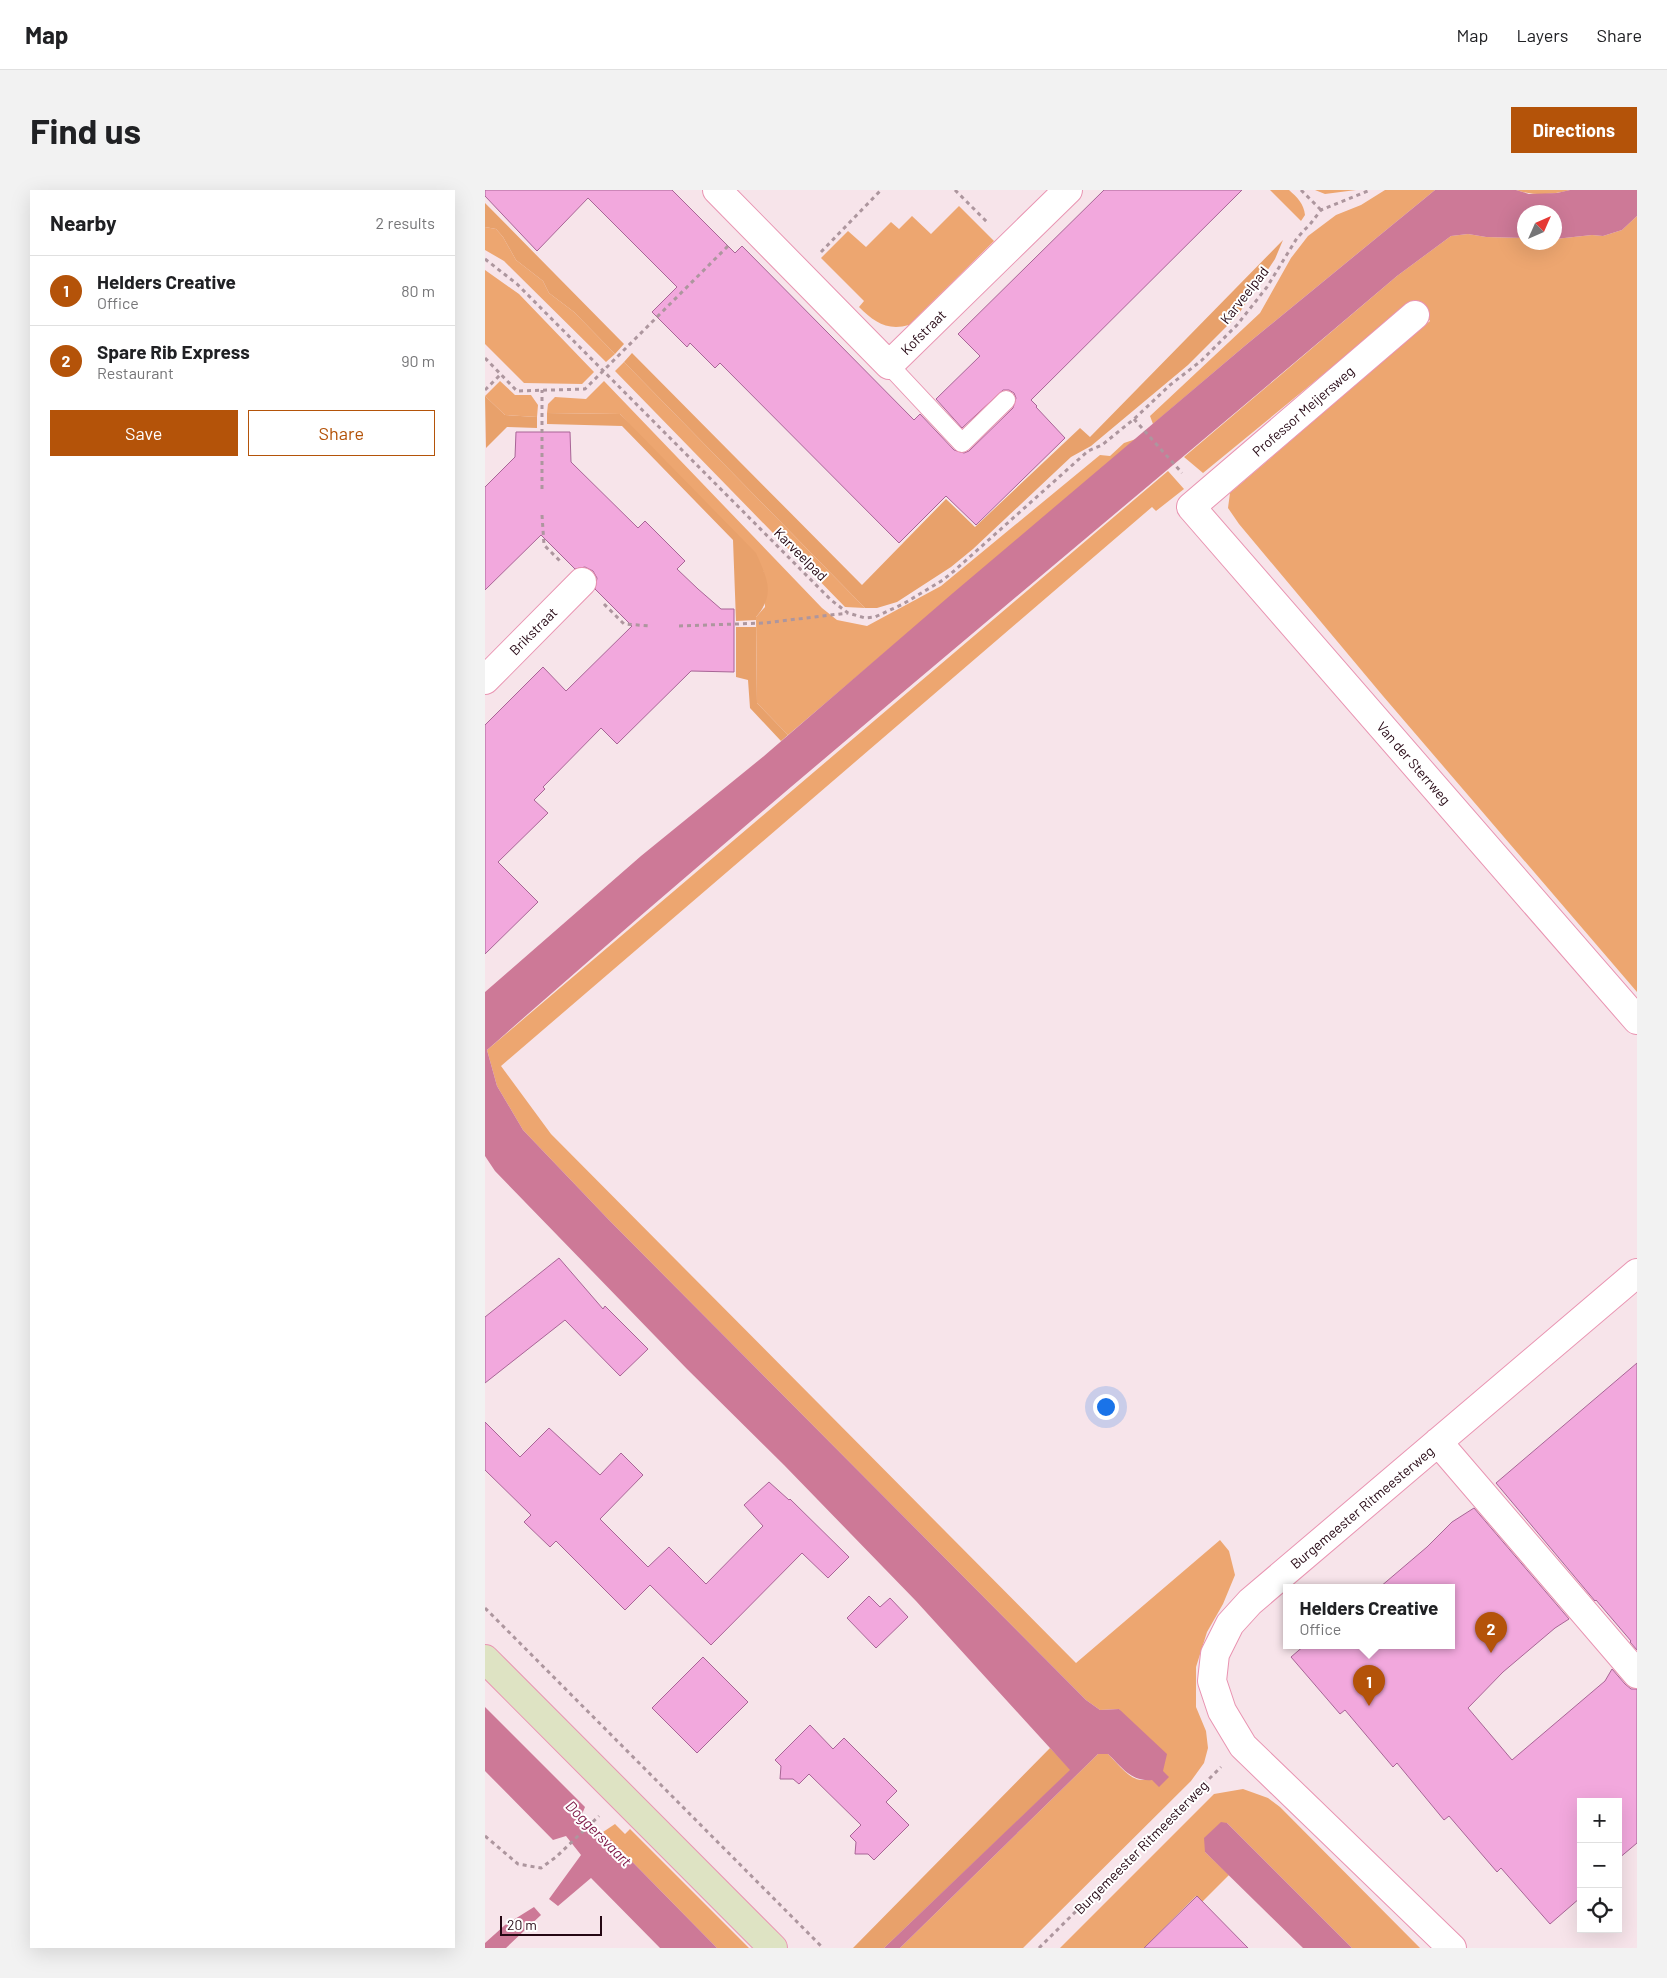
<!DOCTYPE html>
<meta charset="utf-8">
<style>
:root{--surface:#fff;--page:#f2f2f2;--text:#202124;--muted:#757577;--line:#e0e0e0;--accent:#b45309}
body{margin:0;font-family:Barlow,sans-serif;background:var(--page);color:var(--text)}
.controls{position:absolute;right:15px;bottom:15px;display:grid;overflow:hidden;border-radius:0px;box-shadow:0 5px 20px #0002}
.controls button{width:45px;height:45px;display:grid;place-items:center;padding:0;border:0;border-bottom:1px solid var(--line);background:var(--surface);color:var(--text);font:25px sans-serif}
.compass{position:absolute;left:1032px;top:15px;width:45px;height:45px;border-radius:50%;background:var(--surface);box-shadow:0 5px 20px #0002;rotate:45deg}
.scale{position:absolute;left:15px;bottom:12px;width:102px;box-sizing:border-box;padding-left:5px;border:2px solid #250713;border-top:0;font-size:14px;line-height:18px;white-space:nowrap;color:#250713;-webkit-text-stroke:4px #fff;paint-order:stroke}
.you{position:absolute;left:620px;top:1216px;width:18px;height:18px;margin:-12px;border:4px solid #fff;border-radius:50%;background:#1a73e8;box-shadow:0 0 0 8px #1a73e833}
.badge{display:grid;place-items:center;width:32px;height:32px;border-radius:50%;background:var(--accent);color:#fff;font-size:16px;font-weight:700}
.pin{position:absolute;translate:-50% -41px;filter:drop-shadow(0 1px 2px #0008)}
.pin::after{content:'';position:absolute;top:26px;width:18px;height:15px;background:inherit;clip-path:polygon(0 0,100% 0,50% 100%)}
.popup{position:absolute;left:798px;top:1394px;width:172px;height:65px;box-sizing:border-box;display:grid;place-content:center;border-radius:0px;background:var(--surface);filter:drop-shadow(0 1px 4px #0005);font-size:16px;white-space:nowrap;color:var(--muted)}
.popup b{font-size:19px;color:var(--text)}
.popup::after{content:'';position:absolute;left:50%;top:100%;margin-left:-10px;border:10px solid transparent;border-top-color:var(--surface)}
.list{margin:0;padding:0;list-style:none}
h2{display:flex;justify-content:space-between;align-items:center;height:65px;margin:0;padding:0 20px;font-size:21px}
h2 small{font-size:16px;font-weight:400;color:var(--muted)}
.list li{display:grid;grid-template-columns:32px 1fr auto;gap:15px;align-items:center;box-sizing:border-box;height:70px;padding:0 20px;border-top:1px solid var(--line)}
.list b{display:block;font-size:19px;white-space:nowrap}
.list p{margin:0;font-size:16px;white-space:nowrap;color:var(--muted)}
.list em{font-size:16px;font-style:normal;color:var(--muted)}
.actions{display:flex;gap:10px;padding:15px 20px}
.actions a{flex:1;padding:11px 0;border:1px solid var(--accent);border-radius:0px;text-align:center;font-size:18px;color:var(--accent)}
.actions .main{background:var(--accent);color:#fff}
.icon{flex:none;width:28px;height:28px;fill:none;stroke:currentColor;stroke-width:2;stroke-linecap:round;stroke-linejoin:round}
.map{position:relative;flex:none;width:1152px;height:1758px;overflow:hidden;border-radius:0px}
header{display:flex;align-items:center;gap:30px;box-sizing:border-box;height:70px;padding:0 25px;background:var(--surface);border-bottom:1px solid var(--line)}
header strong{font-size:24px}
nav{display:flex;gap:28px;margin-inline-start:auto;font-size:18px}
.intro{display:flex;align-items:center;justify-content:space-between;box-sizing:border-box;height:120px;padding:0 30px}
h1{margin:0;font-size:35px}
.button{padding:12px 22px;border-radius:0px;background:var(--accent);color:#fff;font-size:18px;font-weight:700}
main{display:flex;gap:30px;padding:0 30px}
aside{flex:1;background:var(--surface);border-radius:0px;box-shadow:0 5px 20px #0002}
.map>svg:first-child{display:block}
.green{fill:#eda670}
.forest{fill:#e8a16b}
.water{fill:#cd7997}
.building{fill:#f2a8dd;stroke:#a86596}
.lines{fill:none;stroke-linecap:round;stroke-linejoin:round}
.lane-casing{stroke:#e994b2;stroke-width:20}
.street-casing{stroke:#e994b2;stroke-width:30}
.secondary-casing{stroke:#e994b2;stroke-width:30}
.path{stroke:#ad969e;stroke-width:3;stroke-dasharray:4 4;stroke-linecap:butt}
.lane{stroke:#fff;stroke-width:18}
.street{stroke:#fff;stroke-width:28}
.secondary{stroke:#dee3c3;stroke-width:28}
.labels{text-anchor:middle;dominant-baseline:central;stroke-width:4;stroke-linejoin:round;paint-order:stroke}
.street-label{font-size:14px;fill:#250713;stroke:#fff}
.water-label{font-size:15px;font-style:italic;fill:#801c4a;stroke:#fff}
</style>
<header>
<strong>Map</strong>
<nav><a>Map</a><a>Layers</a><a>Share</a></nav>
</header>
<div class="intro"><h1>Find us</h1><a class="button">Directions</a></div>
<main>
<aside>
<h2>Nearby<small>2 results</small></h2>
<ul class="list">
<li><span class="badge">1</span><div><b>Helders Creative</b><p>Office</p></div><em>80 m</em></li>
<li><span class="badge">2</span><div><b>Spare Rib Express</b><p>Restaurant</p></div><em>90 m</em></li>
</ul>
<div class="actions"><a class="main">Save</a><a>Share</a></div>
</aside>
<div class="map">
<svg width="1152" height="1758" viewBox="0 0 1152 1758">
<rect width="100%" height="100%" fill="#f7e4ea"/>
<path class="green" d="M 785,0 L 804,0 C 812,7 819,14 820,25 L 816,31 Z
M 830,0 L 871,0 L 840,4 Z
M 900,0 L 950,0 L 762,154 L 668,234 L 665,226 L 775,123 L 806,68 L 823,46 L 851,25 L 876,15 Z
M 1031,0 L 1085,0 C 1067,5 1049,6 1031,0 Z
M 474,16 L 509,51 L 424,135 C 402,141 389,132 374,117 L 379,111 L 336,68 L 363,41 L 381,57 L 406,32 L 414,39 L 427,26 L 446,44 Z
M 1152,26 L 1152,802 L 898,506 L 754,334 L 743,318 L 745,303 L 945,131 L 929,110 L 718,283 L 699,267 L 912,86 L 966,46 L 983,44 L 1001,47 L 1039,48 L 1040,52 L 1070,52 L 1070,49 L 1107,45 L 1118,46 L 1137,40 Z
M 0,37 L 11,39 L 18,47 L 31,70 L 58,91 L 64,103 L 89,122 L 130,164 L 121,172 L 19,71 L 0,60 Z
M 0,80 L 34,104 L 109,182 L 97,194 L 39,193 L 0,154 Z
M 139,172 L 380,418 L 360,417 L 130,181 Z
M 15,191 L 30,205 L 46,205 L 53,215 L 52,227 L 20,225 L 0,206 Z
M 119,191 L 337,418 L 352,430 L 382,436 L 456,396 L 615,265 L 625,266 L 639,253 L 651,249 L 303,545 L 272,513 L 271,427 L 280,417 L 279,382 L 135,224 L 62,223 L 63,214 L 70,207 L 101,209 Z
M 683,281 L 699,299 L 671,321 L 667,317 L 16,876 L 66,944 L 591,1473 L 735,1350 L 744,1361 L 750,1385 L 738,1414 L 722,1442 L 711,1477 L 711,1517 L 721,1541 L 723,1558 L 719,1573 L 706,1591 L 538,1758 L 415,1758 L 613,1564 L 623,1564 C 642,1583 651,1601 678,1582 L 634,1519 L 615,1520 L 601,1510 L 124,1030 L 38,940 L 12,896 L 2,860 Z
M 758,1599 L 783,1608 L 795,1617 L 935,1758 L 867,1758 L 742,1633 L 720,1662 L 744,1685 L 717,1712 L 711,1706 L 659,1758 L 575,1758 L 729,1604 Z
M 130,1634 L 140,1644 L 145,1639 L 264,1758 L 232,1758 L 118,1642 Z"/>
<path class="forest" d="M 0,13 L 139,154 L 130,164 L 89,122 L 64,103 L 58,91 L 31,70 L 18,47 L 11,39 L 0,37 Z
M 798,50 L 790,69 L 753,125 L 703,175 L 606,256 L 586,267 L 488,359 L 466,377 L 412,412 L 392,418 L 380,418 L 139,172 L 147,163 L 377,395 L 461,309 L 490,337 L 595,238 L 605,247 Z
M 0,206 L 20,225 L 52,227 L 52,238 L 22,237 L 1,258 Z
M 62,223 L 135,224 L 271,363 C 282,388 291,404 271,427 L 271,430 L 251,431 L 248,350 L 137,236 L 62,234 Z
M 251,437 L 271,437 L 272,513 L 303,545 L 296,551 L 265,518 L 263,490 L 251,487 Z
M 565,1558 L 586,1580 L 399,1758 L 368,1758 Z"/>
<path class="water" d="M 950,0 L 1031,0 L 1044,4 L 1072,3 L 1085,0 L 1152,0 L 1152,26 L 1137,40 L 1118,46 L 1107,45 L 1070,49 L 1070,22 L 1040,22 L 1039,48 L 1001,47 L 983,44 L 966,46 L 912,86 C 608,344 300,597 2,860 L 12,896 L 38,940 L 124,1030 L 601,1510 L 615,1520 L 634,1519 L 682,1564 L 678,1581 L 684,1587 L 674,1597 L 667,1590 C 646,1592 637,1577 623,1564 L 613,1564 L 415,1758 L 399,1758 L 585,1580 L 431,1411 L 299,1275 L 202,1179 L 10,981 L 0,966 L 0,802 L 156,666 L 279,566 L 468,403 L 762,154 Z
M 0,1517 L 100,1617 L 93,1634 L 108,1646 L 118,1642 L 232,1758 L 175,1758 L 106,1688 L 73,1716 L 64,1709 L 96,1665 L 81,1646 L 68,1650 L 0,1581 Z
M 736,1632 L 742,1633 L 867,1758 L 818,1758 L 720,1662 L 719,1648 Z
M 49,1717 L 56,1725 L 21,1758 L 0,1758 L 0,1753 L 20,1735 Z"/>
<path class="building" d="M 0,0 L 187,0 L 250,63 L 257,56 L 429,230 L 435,224 L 469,260 L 479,263 L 484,261 L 528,218 L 531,208 L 529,203 L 524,200 L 518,200 L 477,238 L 451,209 L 495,166 L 473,144 L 619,0 L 757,0 L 546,210 L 552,216 L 551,217 L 580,248 L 491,335 L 461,306 L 414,353 L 235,173 L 230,178 L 205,153 L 202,157 L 167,122 L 192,97 L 103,8 L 52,61 L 0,6 Z
M 31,242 L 85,242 L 86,272 L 153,338 L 160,331 L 200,371 L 192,379 L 213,399 L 236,419 L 249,419 L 249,482 L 206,481 L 132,554 L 116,538 L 58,597 L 60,599 L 49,610 L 63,623 L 13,672 L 53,712 L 0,764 L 0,535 L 58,477 L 81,501 L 147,436 L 110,399 L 112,388 L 108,381 L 100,377 L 90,379 L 56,345 L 0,400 L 0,297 L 30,267 Z
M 74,1068 L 118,1119 L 120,1116 L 163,1159 L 135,1186 L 80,1130 L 0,1193 L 0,1127 Z
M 1152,1173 L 1152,1460 L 1145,1452 L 1146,1451 L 1111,1410 L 1110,1411 L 1011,1293 Z
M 0,1232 L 35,1267 L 64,1238 L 115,1285 L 136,1263 L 158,1285 L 115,1329 L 163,1377 L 184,1357 L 221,1394 L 278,1336 L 259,1315 L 284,1292 L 304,1310 L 305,1309 L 364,1367 L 343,1388 L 317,1363 L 226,1455 L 165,1395 L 140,1420 L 71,1351 L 65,1357 L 39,1332 L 46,1325 L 0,1280 Z
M 989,1318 L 1084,1429 L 1070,1438 L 1018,1482 L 983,1518 L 1027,1570 L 1120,1491 L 1127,1479 L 1140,1494 L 1146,1499 L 1152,1499 L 1152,1653 L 1133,1669 L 1133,1612 L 1096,1612 L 1096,1701 L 1092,1705 L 1095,1708 L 1065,1734 L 1016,1678 L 1012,1682 L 964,1626 L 959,1630 L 912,1573 L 908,1577 L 860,1520 L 855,1524 L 806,1467 L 820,1455 L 966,1455 L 966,1397 L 895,1397 L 942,1357 L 967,1332 Z
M 384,1406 L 395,1417 L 405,1408 L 423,1427 L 391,1458 L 362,1428 Z
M 218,1467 L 263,1512 L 212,1563 L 167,1518 Z
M 325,1535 L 348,1559 L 359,1548 L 412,1601 L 401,1612 L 424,1635 L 389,1670 L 383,1664 L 370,1664 L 371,1652 L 365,1646 L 376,1635 L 324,1584 L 314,1594 L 308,1589 L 295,1589 L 296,1576 L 290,1570 Z
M 712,1706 L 763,1758 L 659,1758 Z"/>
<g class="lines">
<g class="lane-casing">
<path id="lane" d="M 404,175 L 477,253 L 521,210"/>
</g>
<g class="street-casing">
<path id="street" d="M 232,0 L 404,175 L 583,0
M 930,125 L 706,317 L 1152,830
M 0,490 L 97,392
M 953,1252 L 1152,1484
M 967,1758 L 758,1556 L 737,1521 L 727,1491 L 730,1464 L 745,1434 L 765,1412 L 1152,1083"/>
</g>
<g class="secondary-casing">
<path id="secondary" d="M 0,1469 L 288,1758"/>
</g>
<path class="path" d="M 470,0 L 503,33
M 816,0 L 836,20
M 336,62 L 396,0
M 0,69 L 32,94 L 346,410 L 363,423 L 380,428 L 390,427 L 418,414 L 458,390 L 469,381 L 603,261 L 617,255 L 649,229 L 685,195 L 716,171 L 752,135 L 782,97 L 812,48 L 826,33 L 836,20 L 885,0
M 0,168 L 32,201 L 100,199 L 244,55
M 0,200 L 16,184
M 649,229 L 697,283
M 57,299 L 57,200
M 57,325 L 59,355 L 75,371
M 119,414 L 139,434 L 166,436
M 194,436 L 279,433 L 363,423
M 0,1418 L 338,1758
M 0,1646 L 33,1674 L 56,1678 L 71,1667 L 114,1626
M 554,1758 L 736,1577"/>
<use href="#lane" class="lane"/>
<use href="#street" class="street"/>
<use href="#secondary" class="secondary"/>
</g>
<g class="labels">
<g class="street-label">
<text transform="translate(759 105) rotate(-52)">Karveelpad</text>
<text transform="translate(438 142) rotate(-45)">Kofstraat</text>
<text transform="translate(818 221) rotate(-41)">Professor Meijersweg</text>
<text transform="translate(316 364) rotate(45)">Karveelpad</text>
<text transform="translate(48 441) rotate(-45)">Brikstraat</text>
<text transform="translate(929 573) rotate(49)">Van der Sterrweg</text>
<text transform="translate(877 1317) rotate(-40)">Burgemeester Ritmeesterweg</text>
<text transform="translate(656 1657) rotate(-45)">Burgemeester Ritmeesterweg</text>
</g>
<g class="water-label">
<text transform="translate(114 1643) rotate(45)">Doggersvaart</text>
</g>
</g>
</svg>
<div class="controls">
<button>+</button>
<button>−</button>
<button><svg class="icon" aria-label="locate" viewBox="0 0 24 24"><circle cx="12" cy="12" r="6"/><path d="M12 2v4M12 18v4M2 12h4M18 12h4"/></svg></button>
</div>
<svg class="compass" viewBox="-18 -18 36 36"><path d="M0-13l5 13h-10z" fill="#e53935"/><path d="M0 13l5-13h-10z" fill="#757577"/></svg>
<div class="scale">20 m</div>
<div class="you"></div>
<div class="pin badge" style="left:884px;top:1516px">1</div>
<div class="popup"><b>Helders Creative</b>Office</div>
<div class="pin badge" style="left:1006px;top:1463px">2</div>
</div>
</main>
